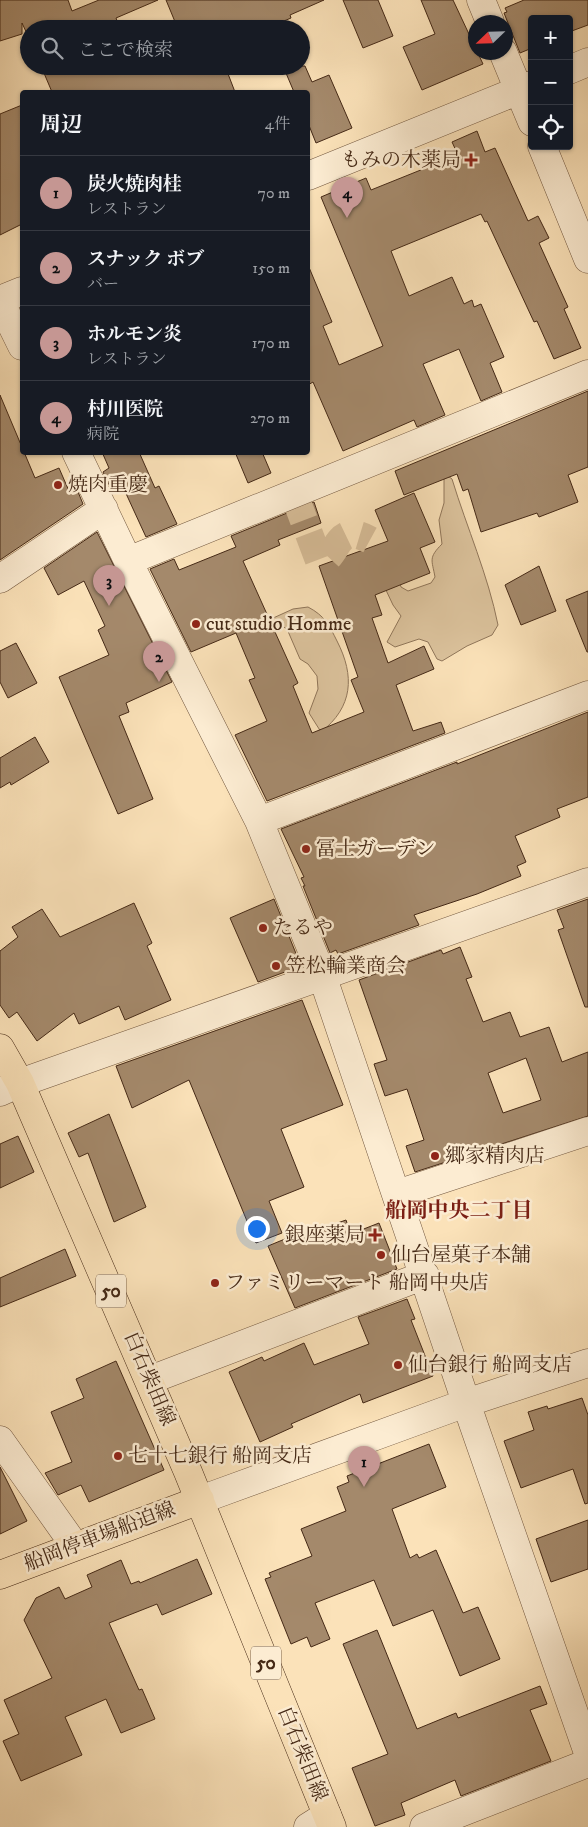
<!DOCTYPE html>
<html lang="ja">
<meta charset="utf-8">
<style>
:root{--surface:#171b24;--page:#20242c;--text:#f1f3f6;--muted:#9ea1a6;--line:#363941;--accent:#c59692}
body{margin:0;font-family:"IM FELL DW Pica","Noto Serif JP",serif;background:var(--page);color:var(--text)}
.controls{position:absolute;right:15px;top:15px;display:grid;overflow:hidden;border-radius:5px;box-shadow:0 1px 4px #0004}
.controls button{width:45px;height:45px;display:grid;place-items:center;padding:0;border:0;border-bottom:1px solid var(--line);background:var(--surface);color:var(--text);font:25px sans-serif}
.compass{position:absolute;left:468px;top:15px;width:45px;height:45px;border-radius:50%;background:var(--surface);box-shadow:0 1px 4px #0004;rotate:247deg}
.you{position:absolute;left:256px;top:1228px;width:18px;height:18px;margin:-12px;border:4px solid #fff;border-radius:50%;background:#1a73e8;box-shadow:0 0 0 8px #1a73e833}
.badge{display:grid;place-items:center;width:32px;height:32px;border-radius:50%;background:var(--accent);color:#111;font-size:16px;font-weight:700}
.pin{position:absolute;translate:-50% -41px;filter:drop-shadow(0 1px 2px #0008)}
.pin::after{content:'';position:absolute;top:26px;width:18px;height:15px;background:inherit;clip-path:polygon(0 0,100% 0,50% 100%)}
.list{margin:0;padding:0;list-style:none}
h2{display:flex;justify-content:space-between;align-items:center;height:65px;margin:0;padding:0 20px;font-size:21px}
h2 small{font-size:16px;font-weight:400;color:var(--muted)}
.list li{display:grid;grid-template-columns:32px 1fr auto;gap:15px;align-items:center;box-sizing:border-box;height:75px;padding:0 20px;border-top:1px solid var(--line)}
.list b{display:block;font-size:19px;white-space:nowrap}
.list p{margin:0;font-size:16px;white-space:nowrap;color:var(--muted)}
.list em{font-size:16px;font-style:normal;color:var(--muted)}
.icon{flex:none;width:28px;height:28px;fill:none;stroke:currentColor;stroke-width:2;stroke-linecap:round;stroke-linejoin:round}
.map{position:relative;flex:none;width:588px;height:1827px;overflow:hidden}
.search{position:absolute;background:var(--surface);box-shadow:0 1px 4px #0004;left:20px;top:20px;width:290px;height:55px;display:flex;align-items:center;gap:12px;box-sizing:border-box;padding:0 18px;border-radius:28px;color:var(--muted);font-size:19px}
.panel{position:absolute;background:var(--surface);box-shadow:0 1px 4px #0004;left:20px;top:90px;width:290px;height:365px;border-radius:5px}
.map>svg:first-child{display:block}
.green{fill:#dcc39d;stroke:#90765a}
.building{fill:#a4896b;stroke:#452916;fill-rule:evenodd}
.lines{fill:none;stroke-linecap:round;stroke-linejoin:round}
.minor-tunnel{stroke:#d7bd98;stroke-width:28;stroke-dasharray:28 14;stroke-linecap:butt}
.minor-casing{stroke:#72573f;stroke-width:29}
.major-casing{stroke:#452916;stroke-width:29}
.minor{stroke:#fcecd2;stroke-width:28}
.major{stroke:#fbe2b9;stroke-width:28}
.poi-dot{fill:#8f2418;stroke:#fcecd2;stroke-width:2}
.labels{text-anchor:middle;dominant-baseline:central;stroke-width:5;stroke-linejoin:round;paint-order:stroke}
.shield{fill:#fcecd2;stroke:#7c644e;stroke-width:1}
.shield-label{font-size:19px;font-weight:bold;fill:#452916}
.poi-label{font-size:20px;fill:#452916;stroke:#fcecd2;text-anchor:start}
.street-label{font-size:20px;fill:#452916;stroke:#fcecd2}
.neighbourhood-label{font-size:21px;font-weight:bold;fill:#7a1f14;stroke:#fcecd2}
</style>
<div class="map">
<svg width="588" height="1827" viewBox="0 0 588 1827">
<rect width="100%" height="100%" fill="#fbe2b9"/>
<filter id="stains"><feTurbulence type="fractalNoise" baseFrequency=".004" numOctaves="4"/><feColorMatrix values="0 0 0 0 .2 0 0 0 0 .09 0 0 0 0 .02 0 0 0 .5 -.17"/></filter>
<radialGradient id="worn" r=".72"><stop offset=".6" stop-color="#630" stop-opacity="0"/><stop offset="1" stop-color="#630" stop-opacity=".3"/></radialGradient>
<path class="green" d="M 444,473 L 452,479 C 467,528 488,575 498,625 L 492,635 L 467,646 L 442,661 L 437,659 L 428,642 L 419,639 L 395,647 L 387,642 L 401,616 L 393,605 L 385,588 L 395,567 L 401,587 L 408,591 L 431,583 L 435,577 C 432,560 428,558 442,544 L 439,520 L 444,503 Z
M 308,607 C 325,616 329,625 337,641 C 355,676 353,707 321,732 L 309,713 L 318,689 L 317,676 L 308,664 L 300,659 L 287,629 L 280,625 L 249,629 L 293,609 Z"/>
<path class="building" d="M 0,0 L 68,0 L 72,11 L 99,0 L 158,0 L 116,18 L 120,29 L 29,29 L 29,38 L 22,23 L 22,34 L 0,41 Z
M 166,0 L 324,0 L 290,15 L 291,18 L 265,29 L 178,29 Z
M 343,0 L 378,0 L 393,36 L 363,48 Z
M 421,0 L 453,0 L 483,64 L 422,90 L 403,47 L 435,34 Z
M 524,0 L 588,0 L 588,25 L 569,32 L 569,19 L 532,19 L 532,48 L 520,53 L 504,13 L 507,12 L 505,8 Z
M 41,66 L 225,66 L 235,92 L 52,92 Z
M 283,66 L 305,66 L 312,82 L 329,75 L 352,128 L 316,143 L 308,123 L 308,92 L 294,92 Z
M 22,105 L 22,224 L 0,235 L 0,114 Z
M 477,131 L 485,152 L 495,148 L 528,221 L 538,216 L 549,238 L 539,243 L 568,307 L 564,309 L 581,348 L 554,359 L 537,321 L 534,322 L 487,221 L 485,222 L 481,214 L 391,251 L 409,296 L 452,277 L 464,304 L 472,300 L 474,307 L 481,304 L 504,357 L 490,363 L 502,392 L 481,401 L 459,349 L 423,364 L 445,415 L 417,427 L 414,420 L 343,451 L 313,382 L 308,385 L 308,265 L 332,322 L 323,326 L 339,365 L 383,346 L 321,197 L 366,178 L 371,190 L 458,155 L 452,142 Z
M 588,391 L 588,467 L 568,475 L 578,502 L 539,517 L 537,513 L 481,532 L 468,489 L 463,491 L 457,474 L 404,495 L 395,471 Z
M 0,395 L 35,478 L 59,468 L 69,491 L 76,487 L 83,504 L 0,560 Z
M 102,452 L 139,452 L 155,488 L 159,486 L 177,524 L 146,537 L 123,487 L 113,493 L 103,472 L 109,468 Z
M 235,452 L 262,452 L 271,473 L 248,483 Z
M 414,493 L 435,542 L 420,548 L 430,573 L 375,595 L 382,615 L 372,618 L 388,663 L 424,646 L 434,669 L 396,685 L 413,731 L 441,722 L 445,733 L 267,801 L 235,735 L 267,721 L 249,680 L 255,678 L 236,633 L 191,652 L 150,569 L 174,559 L 179,570 L 236,547 L 231,536 L 314,502 L 321,523 L 278,540 L 280,545 L 243,561 L 298,683 L 293,686 L 312,733 L 364,712 L 351,680 L 358,677 L 319,566 L 388,541 L 375,510 Z
M 97,532 L 172,682 L 126,703 L 129,712 L 119,716 L 153,799 L 118,814 L 59,677 L 109,655 L 98,630 L 105,626 L 84,581 L 58,595 L 44,568 Z
M 539,566 L 556,611 L 521,625 L 505,585 Z
M 588,591 L 588,652 L 587,652 L 566,600 Z
M 16,643 L 37,683 L 8,698 L 0,682 L 0,651 Z
M 588,712 L 588,797 L 557,809 L 560,817 L 515,836 L 526,862 L 517,866 L 521,876 L 477,894 L 414,915 L 419,925 L 338,954 L 336,950 L 330,953 L 303,886 L 305,886 L 301,878 L 304,877 L 281,829 L 457,762 L 457,764 Z
M 35,737 L 49,762 L 11,785 L 10,782 L 0,788 L 0,758 Z
M 274,899 L 301,966 L 258,982 L 230,918 Z
M 588,899 L 588,1007 L 585,1007 L 558,930 L 564,928 L 557,910 Z
M 134,903 L 152,943 L 147,946 L 171,1000 L 125,1020 L 119,1006 L 79,1024 L 74,1013 L 37,1041 L 17,1012 L 9,1018 L 0,1005 L 0,951 L 18,937 L 12,927 L 42,909 L 60,937 Z
M 460,947 L 472,977 L 466,979 L 483,1022 L 510,1012 L 520,1037 L 549,1027 L 562,1062 L 588,1052 L 588,1116 L 415,1172 L 406,1146 L 424,1140 L 407,1089 L 385,1096 L 374,1064 L 387,1060 L 359,980 L 441,950 L 443,954 ZM 526,1058 L 541,1100 L 503,1113 L 488,1073 Z
M 302,1000 L 343,1105 L 281,1129 L 304,1187 L 269,1201 L 282,1233 L 256,1243 L 189,1080 L 132,1108 L 116,1066 Z
M 109,1114 L 146,1207 L 114,1222 L 88,1153 L 79,1157 L 68,1133 Z
M 18,1136 L 34,1172 L 0,1188 L 0,1144 Z
M 346,1220 L 351,1234 L 379,1223 L 397,1269 L 295,1308 L 268,1246 L 297,1234 L 298,1237 Z
M 65,1249 L 76,1276 L 0,1307 L 0,1278 Z
M 407,1299 L 415,1319 L 411,1320 L 433,1376 L 363,1403 L 360,1394 L 291,1424 L 293,1427 L 260,1442 L 229,1372 L 262,1357 L 264,1361 L 304,1343 L 314,1365 L 369,1344 L 358,1317 Z
M 116,1361 L 164,1470 L 89,1502 L 81,1485 L 58,1495 L 45,1473 L 72,1462 L 51,1412 L 84,1398 L 76,1379 Z
M 582,1398 L 588,1415 L 588,1503 L 585,1504 L 573,1469 L 521,1488 L 504,1441 L 534,1430 L 528,1412 L 547,1406 L 548,1409 Z
M 429,1444 L 446,1487 L 392,1509 L 410,1558 L 417,1554 L 419,1558 L 436,1550 L 463,1613 L 478,1607 L 500,1659 L 460,1676 L 433,1610 L 393,1626 L 374,1580 L 315,1603 L 330,1639 L 311,1647 L 307,1637 L 291,1644 L 265,1579 L 271,1577 L 269,1573 L 312,1556 L 301,1529 L 346,1511 L 337,1487 L 349,1482 L 347,1476 Z
M 0,1467 L 27,1521 L 0,1534 Z
M 588,1520 L 588,1569 L 551,1582 L 536,1539 Z
M 197,1559 L 212,1594 L 162,1615 L 157,1604 L 109,1623 L 139,1690 L 142,1689 L 155,1719 L 121,1733 L 106,1699 L 65,1717 L 82,1755 L 21,1781 L 3,1741 L 19,1734 L 4,1700 L 52,1678 L 24,1620 L 36,1598 L 59,1587 L 65,1599 L 92,1587 L 87,1575 L 121,1560 L 131,1584 L 139,1581 L 140,1583 Z
M 377,1630 L 417,1729 L 456,1713 L 458,1718 L 540,1686 L 547,1704 L 530,1710 L 551,1761 L 461,1796 L 455,1780 L 401,1803 L 405,1815 L 375,1826 L 352,1768 L 388,1754 L 343,1644 Z"/>
<g class="lines">
<path class="minor-tunnel" d="M 294,494 L 320,563 C 340,555 335,521 370,540"/>
<g class="minor-casing">
<path id="minor" d="M 481,0 L 490,22
M 503,52 L 532,122
M 569,70 L 588,62
M 542,146 L 588,259
M 308,176 L 532,85
M 0,300 L 22,291
M 0,301 L 22,346
M 76,452 L 128,561 L 259,821 L 322,975 L 474,1426 L 588,1753
M 128,561 L 588,374
M 0,579 L 104,509
M 259,821 L 588,695
M 0,1092 L 20,1083 L 588,882
M 397,1194 L 588,1131
M 150,1380 L 425,1275
M 0,1440 L 75,1546
M 200,1500 L 466,1403 L 588,1363
M 308,1827 L 327,1815
M 424,1827 L 588,1763"/>
</g>
<g class="major-casing">
<path id="major" d="M 0,1048 L 20,1083 L 188,1472 L 332,1827
M 0,1575 L 200,1500"/>
</g>
<use href="#minor" class="minor"/>
<use href="#major" class="major"/>
</g>
<g class="poi-dot">
<path d="M468.5 152.5h5v5h5v5h-5v5h-5v-5h-5v-5h5z"/>
<circle cx="58" cy="485" r="5"/>
<circle cx="196" cy="624" r="5"/>
<circle cx="306" cy="849" r="5"/>
<circle cx="263" cy="928" r="5"/>
<circle cx="276" cy="966" r="5"/>
<circle cx="435" cy="1156" r="5"/>
<path d="M372.5 1227.5h5v5h5v5h-5v5h-5v-5h-5v-5h5z"/>
<circle cx="381" cy="1255" r="5"/>
<circle cx="215" cy="1283" r="5"/>
<circle cx="398" cy="1365" r="5"/>
<circle cx="118" cy="1456" r="5"/>
</g>
<g class="labels">
<g class="shield">
<rect x="96" y="1274.5" width="30" height="33" rx="4"/>
<rect x="251" y="1646.5" width="30" height="33" rx="4"/>
</g>
<g class="shield-label">
<text x="111" y="1291">50</text>
<text x="266" y="1663">50</text>
</g>
<g class="poi-label">
<text x="461" y="160" text-anchor="end">もみの木薬局</text>
<text x="68" y="485">焼肉重慶</text>
<text x="206" y="624">cut studio Homme</text>
<text x="316" y="849">冨士ガーデン</text>
<text x="273" y="928">たるや</text>
<text x="286" y="966">笠松輪業商会</text>
<text x="445" y="1156">郷家精肉店</text>
<text x="365" y="1235" text-anchor="end">銀座薬局</text>
<text x="391" y="1255">仙台屋菓子本舗</text>
<text x="225" y="1283">ファミリーマート 船岡中央店</text>
<text x="408" y="1365">仙台銀行 船岡支店</text>
<text x="128" y="1456">七十七銀行 船岡支店</text>
</g>
<g class="street-label">
<text transform="translate(149 1379) rotate(67)">白石柴田線</text>
<text transform="translate(100 1537) rotate(-21)">船岡停車場船迫線</text>
<text transform="translate(302 1754) rotate(68)">白石柴田線</text>
</g>
<g class="neighbourhood-label">
<text x="459" y="1211">船岡中央二丁目</text>
</g>
</g>
<rect width="100%" height="100%" filter="url(#stains)"/>
<rect width="100%" height="100%" fill="url(#worn)"/>
</svg>
<div class="controls">
<button>+</button>
<button>−</button>
<button><svg class="icon" aria-label="locate" viewBox="0 0 24 24"><circle cx="12" cy="12" r="6"/><path d="M12 2v4M12 18v4M2 12h4M18 12h4"/></svg></button>
</div>
<svg class="compass" viewBox="-18 -18 36 36"><path d="M0-13l5 13h-10z" fill="#e53935"/><path d="M0 13l5-13h-10z" fill="#9ea1a6"/></svg>
<div class="you"></div>
<div class="pin badge" style="left:364px;top:1487px">1</div>
<div class="pin badge" style="left:159px;top:682px">2</div>
<div class="pin badge" style="left:109px;top:606px">3</div>
<div class="pin badge" style="left:347px;top:218px">4</div>
<div class="search"><svg class="icon" aria-label="search" viewBox="0 0 24 24"><circle cx="10" cy="10" r="6"/><path d="M15 15l6 6"/></svg>ここで検索</div>
<section class="panel">
<h2>周辺<small>4件</small></h2>
<ul class="list">
<li><span class="badge">1</span><div><b>炭火焼肉桂</b><p>レストラン</p></div><em>70 m</em></li>
<li><span class="badge">2</span><div><b>スナック ボブ</b><p>バー</p></div><em>150 m</em></li>
<li><span class="badge">3</span><div><b>ホルモン炎</b><p>レストラン</p></div><em>170 m</em></li>
<li><span class="badge">4</span><div><b>村川医院</b><p>病院</p></div><em>270 m</em></li>
</ul>
</section>
</div>
